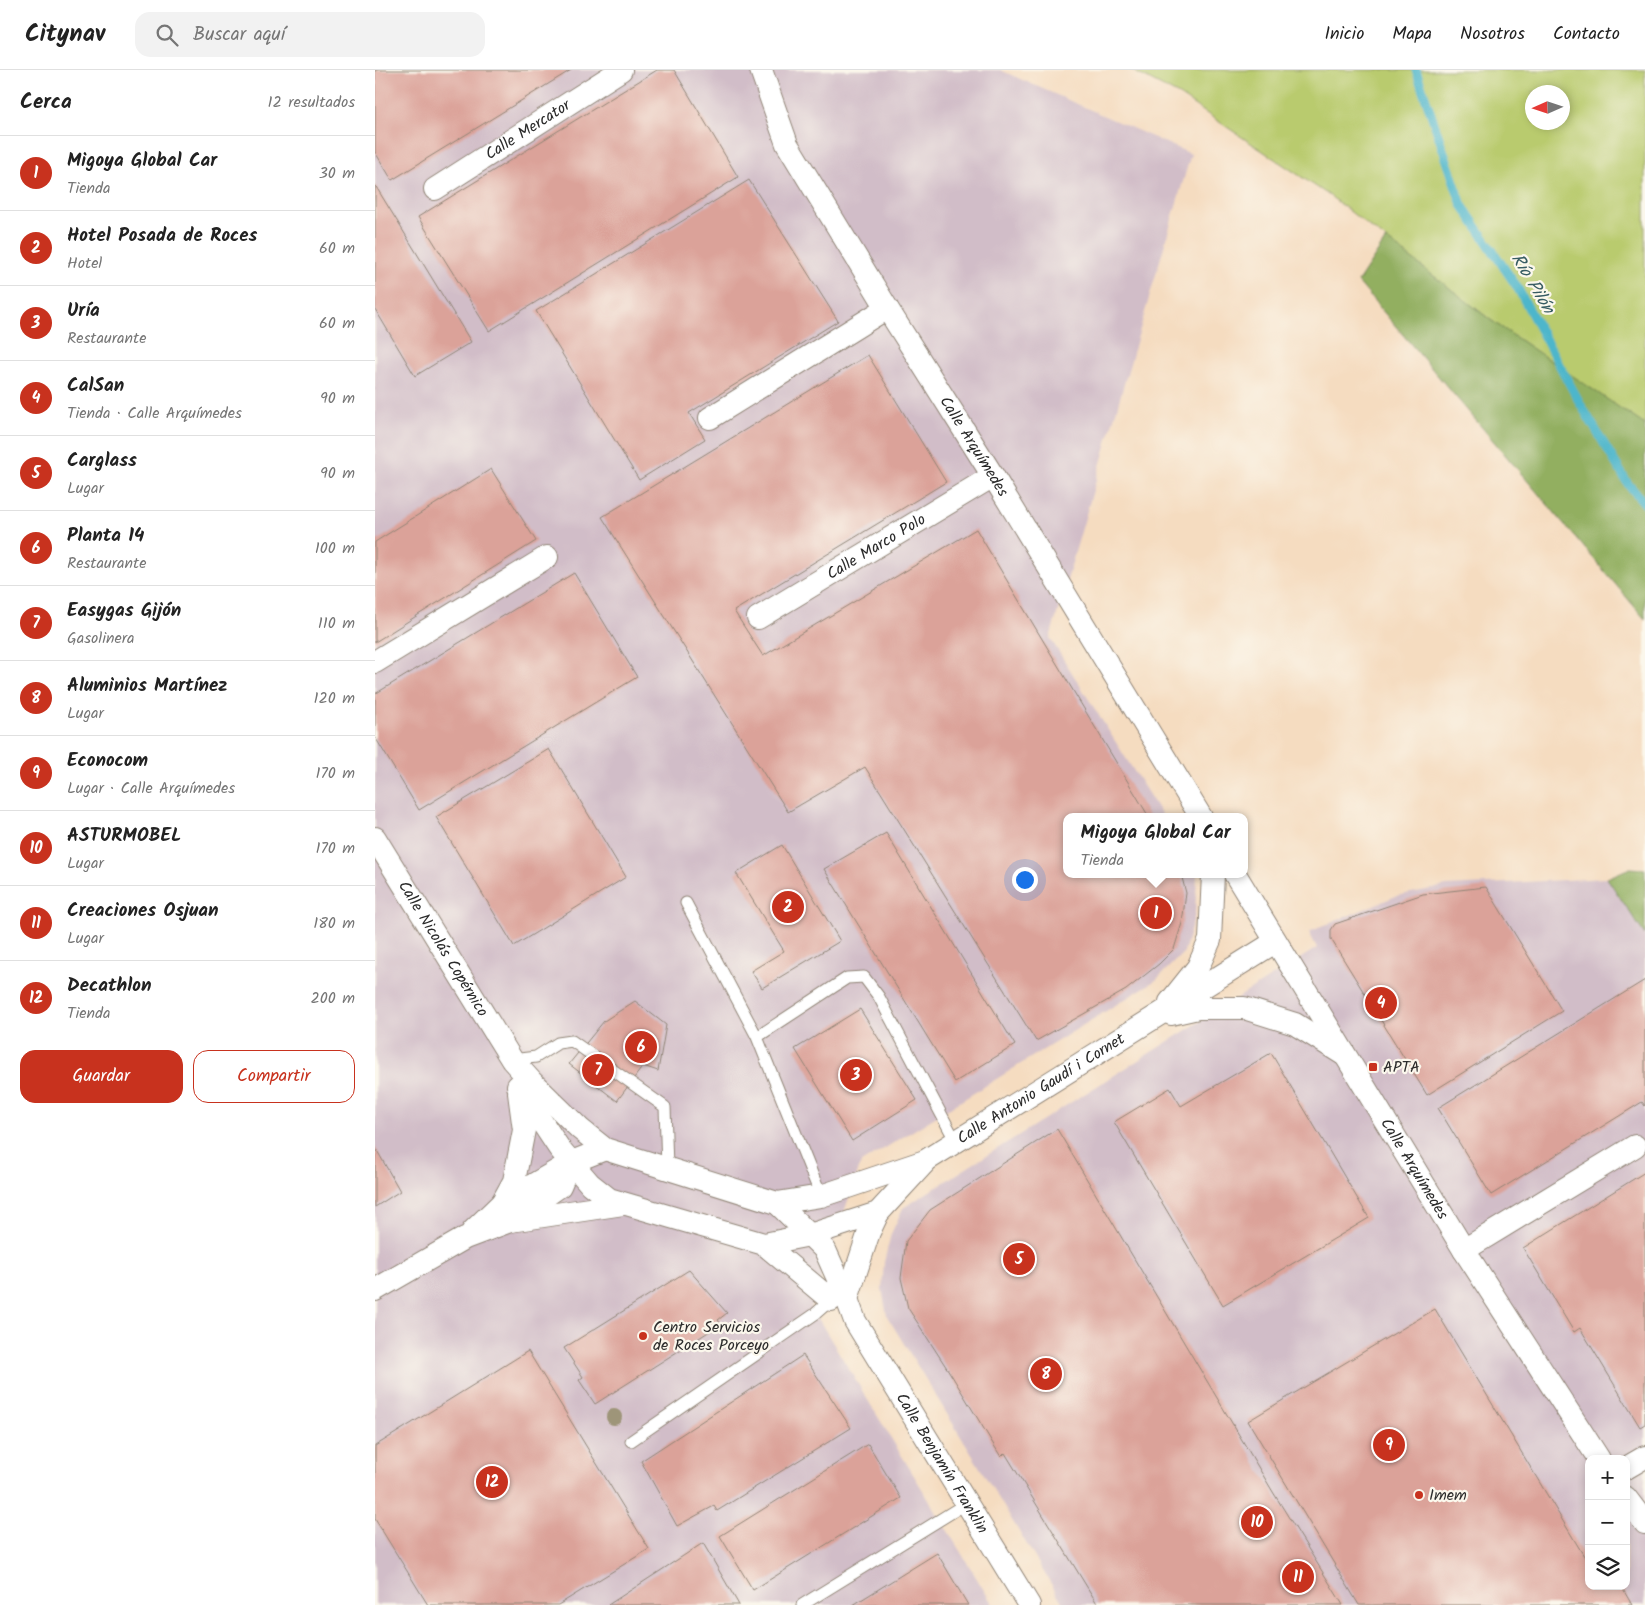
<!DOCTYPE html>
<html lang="es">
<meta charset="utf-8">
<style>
:root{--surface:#fff;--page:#f2f2f2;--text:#222;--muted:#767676;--line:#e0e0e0;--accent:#c8321e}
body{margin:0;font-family:Kalam,sans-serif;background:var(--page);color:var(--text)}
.controls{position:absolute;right:15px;bottom:15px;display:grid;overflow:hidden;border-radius:10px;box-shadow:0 2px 8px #0003}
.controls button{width:45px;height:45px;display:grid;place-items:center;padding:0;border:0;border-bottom:1px solid var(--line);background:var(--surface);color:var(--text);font:25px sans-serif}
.compass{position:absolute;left:1150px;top:15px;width:45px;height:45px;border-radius:50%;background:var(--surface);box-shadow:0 2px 8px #0003;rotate:267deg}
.you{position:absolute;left:649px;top:809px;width:18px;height:18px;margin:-12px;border:4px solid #fff;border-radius:50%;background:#1a73e8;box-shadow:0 0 0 8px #1a73e833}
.badge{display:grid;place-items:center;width:32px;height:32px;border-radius:50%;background:var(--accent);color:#fff;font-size:16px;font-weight:700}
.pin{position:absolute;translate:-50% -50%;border:2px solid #fff;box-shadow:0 1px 5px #0006}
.popup{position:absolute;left:688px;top:743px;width:185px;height:65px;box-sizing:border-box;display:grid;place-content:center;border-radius:10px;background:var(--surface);filter:drop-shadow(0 1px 4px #0005);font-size:16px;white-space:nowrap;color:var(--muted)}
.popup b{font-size:19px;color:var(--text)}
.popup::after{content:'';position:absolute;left:50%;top:100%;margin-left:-10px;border:10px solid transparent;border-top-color:var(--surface)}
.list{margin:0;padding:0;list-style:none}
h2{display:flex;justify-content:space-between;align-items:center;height:65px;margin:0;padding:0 20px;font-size:21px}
h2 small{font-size:16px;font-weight:400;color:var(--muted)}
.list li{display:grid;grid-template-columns:32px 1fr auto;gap:15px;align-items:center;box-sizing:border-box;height:75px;padding:0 20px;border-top:1px solid var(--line)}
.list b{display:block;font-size:19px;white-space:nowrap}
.list p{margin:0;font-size:16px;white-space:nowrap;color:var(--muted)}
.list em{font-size:16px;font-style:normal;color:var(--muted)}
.actions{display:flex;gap:10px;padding:15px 20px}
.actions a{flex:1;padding:11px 0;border:1px solid var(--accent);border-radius:15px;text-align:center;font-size:18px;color:var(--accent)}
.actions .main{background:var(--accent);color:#fff}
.icon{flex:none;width:28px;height:28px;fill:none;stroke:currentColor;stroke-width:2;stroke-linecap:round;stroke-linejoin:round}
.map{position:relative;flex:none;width:1270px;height:1535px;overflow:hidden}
header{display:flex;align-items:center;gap:30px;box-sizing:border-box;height:70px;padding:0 25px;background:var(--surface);border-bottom:1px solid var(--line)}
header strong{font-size:24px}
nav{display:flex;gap:28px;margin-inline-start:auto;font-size:18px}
.search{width:350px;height:45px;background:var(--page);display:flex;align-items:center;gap:12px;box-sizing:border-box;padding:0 18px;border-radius:15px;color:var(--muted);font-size:19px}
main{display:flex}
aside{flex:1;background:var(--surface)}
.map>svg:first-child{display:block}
.industrial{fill:#d1bdc8;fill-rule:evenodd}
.green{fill:#b9cb6e;stroke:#727b4c;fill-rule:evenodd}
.forest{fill:#92af61;stroke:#5e6d46}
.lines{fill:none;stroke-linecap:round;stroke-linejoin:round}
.stream{stroke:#4db6cb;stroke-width:9}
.building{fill:#dba299}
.lane-casing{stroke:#908476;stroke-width:13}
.street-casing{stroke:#908476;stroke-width:24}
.lane{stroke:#fff;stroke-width:11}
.street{stroke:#fff;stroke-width:22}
.tree{fill:#9e9579}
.poi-dot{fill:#c8321e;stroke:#fbf7ec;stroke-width:2}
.labels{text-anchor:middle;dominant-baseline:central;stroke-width:4.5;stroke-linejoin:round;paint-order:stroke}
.street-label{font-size:16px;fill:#2b2b2b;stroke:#fbf7ec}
.poi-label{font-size:16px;fill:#2b2b2b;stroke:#fbf7ec;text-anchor:start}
.water-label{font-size:18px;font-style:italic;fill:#375c63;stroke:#fbf7ec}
</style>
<header>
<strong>Citynav</strong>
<div class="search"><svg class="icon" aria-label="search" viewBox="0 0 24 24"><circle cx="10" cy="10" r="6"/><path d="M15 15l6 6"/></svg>Buscar aquí</div>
<nav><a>Inicio</a><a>Mapa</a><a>Nosotros</a><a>Contacto</a></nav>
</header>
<main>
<aside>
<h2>Cerca<small>12 resultados</small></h2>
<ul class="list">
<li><span class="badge">1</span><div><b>Migoya Global Car</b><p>Tienda</p></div><em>30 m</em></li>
<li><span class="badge">2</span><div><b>Hotel Posada de Roces</b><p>Hotel</p></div><em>60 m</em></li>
<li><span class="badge">3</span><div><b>Uría</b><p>Restaurante</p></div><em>60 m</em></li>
<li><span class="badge">4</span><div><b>CalSan</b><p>Tienda · Calle Arquímedes</p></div><em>90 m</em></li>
<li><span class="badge">5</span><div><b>Carglass</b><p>Lugar</p></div><em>90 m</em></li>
<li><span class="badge">6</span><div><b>Planta 14</b><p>Restaurante</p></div><em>100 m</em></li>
<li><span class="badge">7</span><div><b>Easygas Gijón</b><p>Gasolinera</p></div><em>110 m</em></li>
<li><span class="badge">8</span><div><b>Aluminios Martínez</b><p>Lugar</p></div><em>120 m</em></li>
<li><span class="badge">9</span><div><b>Econocom</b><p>Lugar · Calle Arquímedes</p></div><em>170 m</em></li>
<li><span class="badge">10</span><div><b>ASTURMOBEL</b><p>Lugar</p></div><em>170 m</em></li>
<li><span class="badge">11</span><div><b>Creaciones Osjuan</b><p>Lugar</p></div><em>180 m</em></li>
<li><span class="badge">12</span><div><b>Decathlon</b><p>Tienda</p></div><em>200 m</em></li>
</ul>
<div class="actions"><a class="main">Guardar</a><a>Compartir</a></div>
</aside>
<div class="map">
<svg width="1270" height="1535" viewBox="0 0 1270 1535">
<rect width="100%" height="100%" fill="#fbf7ec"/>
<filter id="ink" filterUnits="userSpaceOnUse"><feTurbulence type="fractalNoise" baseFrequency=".02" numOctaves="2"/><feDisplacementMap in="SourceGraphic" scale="10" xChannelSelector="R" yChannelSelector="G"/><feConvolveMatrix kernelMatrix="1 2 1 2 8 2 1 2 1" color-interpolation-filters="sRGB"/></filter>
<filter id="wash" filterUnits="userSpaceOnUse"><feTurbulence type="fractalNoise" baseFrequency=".0096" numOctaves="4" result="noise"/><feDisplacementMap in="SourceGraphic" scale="20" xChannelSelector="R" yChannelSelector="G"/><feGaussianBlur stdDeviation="1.12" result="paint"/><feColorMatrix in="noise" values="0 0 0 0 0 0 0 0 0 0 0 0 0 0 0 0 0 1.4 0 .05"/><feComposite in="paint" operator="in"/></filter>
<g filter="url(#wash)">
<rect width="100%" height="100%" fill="#f5dcc0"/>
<path class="industrial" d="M 0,0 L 625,0 L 816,84 L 675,568 L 788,747 L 692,747 L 692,804 L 822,804 L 820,844 L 809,882 L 781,910 L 486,1093 L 436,1237 L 618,1535 L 0,1535 Z
M 1232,808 L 1270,865 L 1270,1535 L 689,1535 L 512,1246 L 507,1219 L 509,1192 L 516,1164 L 528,1138 L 942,878 L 934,862 L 1021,826 L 1072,816 ZM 1214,1389 L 1251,1389 L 1251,1516 L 1214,1516 Z"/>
<path class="green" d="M 756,0 L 1270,0 L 1270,357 L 1117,251 L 955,126 L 804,25 ZM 1158,22 L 1188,22 L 1188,52 L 1158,52 Z"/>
<path class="forest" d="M 1011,169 L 1117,251 L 1270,355 L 1270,549 L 983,212 Z
M 1255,798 L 1270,799 L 1270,865 L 1232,808 Z"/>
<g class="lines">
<path class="stream" d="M 1041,0 L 1087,135 L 1142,217 L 1206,335 L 1253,414 L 1270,434"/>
</g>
<g id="blocks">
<path class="building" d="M 0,0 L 196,0 L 17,110 L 0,82 Z
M 282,0 L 299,0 L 363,107 L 114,261 L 43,147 Z
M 374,110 L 463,251 L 314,343 L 330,369 L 264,410 L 161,241 Z
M 0,115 L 96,272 L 40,306 L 0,239 Z
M 493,285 L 571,412 L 359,541 L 388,586 L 601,459 L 774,747 L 692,747 L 692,804 L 806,804 L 811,823 L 807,853 L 799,879 L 784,894 L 751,920 L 661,971 L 490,697 L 413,742 L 227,447 Z
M 116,399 L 161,471 L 0,572 L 0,472 Z
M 199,503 L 262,607 L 44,740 L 0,667 L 0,624 Z
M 174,679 L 251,807 L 139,876 L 61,747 Z
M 511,763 L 640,975 L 580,1012 L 449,799 Z
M 407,775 L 465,871 L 387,918 L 376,901 L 409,881 L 361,803 Z
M 1111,817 L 1187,941 L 1052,1025 L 956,869 L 956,860 L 960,854 L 1048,824 Z
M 1270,910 L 1270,1036 L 1267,1032 L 1116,1125 L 1063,1038 Z
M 260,931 L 291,955 L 283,1001 L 268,996 L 242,1031 L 194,994 L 229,951 Z
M 485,939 L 542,1030 L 477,1071 L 420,979 Z
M 896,983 L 994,1148 L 848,1235 L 739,1052 L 795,1018 L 806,1036 Z
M 682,1059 L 898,1422 L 968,1535 L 723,1535 L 630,1383 L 626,1387 L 577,1306 L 533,1238 L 526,1208 L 531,1171 L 555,1140 Z
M 0,1077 L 25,1121 L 0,1137 Z
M 1270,1102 L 1270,1354 L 1265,1357 L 1205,1258 L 1199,1262 L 1148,1178 Z
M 314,1200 L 352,1243 L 343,1250 L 346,1254 L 220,1334 L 204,1310 L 208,1307 L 189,1278 Z
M 1060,1239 L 1212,1491 L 1214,1490 L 1214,1516 L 1246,1516 L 1257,1535 L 984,1535 L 873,1351 Z
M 153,1281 L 274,1479 L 183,1535 L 53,1535 L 0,1449 L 0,1376 Z
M 428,1285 L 476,1358 L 342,1441 L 339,1436 L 302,1456 L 266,1391 Z
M 493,1374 L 526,1428 L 378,1520 L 345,1466 Z
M 328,1473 L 364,1535 L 233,1535 Z
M 562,1483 L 593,1535 L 478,1535 Z"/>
</g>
</g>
<g filter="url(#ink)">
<use href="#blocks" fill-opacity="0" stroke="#908476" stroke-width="1"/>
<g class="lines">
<g class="lane-casing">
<path id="lane" d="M 311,833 L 382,967
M 137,990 L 161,987 L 183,973 L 197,971 L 290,1037 L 292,1098
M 446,1126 L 382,967 L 472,908 L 489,907 L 504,927 L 581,1072
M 256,1371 L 440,1244 L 456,1230
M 427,1535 L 592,1433"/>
</g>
<g class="street-casing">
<g id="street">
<path id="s1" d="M 386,0 L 412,74 L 512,238 L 618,406 L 826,747"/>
<path id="s2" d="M 60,119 L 246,0"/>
<path d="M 335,348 L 512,238"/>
<path id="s3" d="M 383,548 L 618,406"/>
<path d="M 0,592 L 172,487"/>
<path id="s4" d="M 0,768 L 137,990 L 156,1011 L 205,1059 L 230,1079 L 402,1133 L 446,1126 L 550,1091 L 900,872"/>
<path id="s5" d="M 860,804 L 1089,1180 L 1224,1389"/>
<path d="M 795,932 L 823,897 L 835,870 L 838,804"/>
<path d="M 796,944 L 823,938 L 869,938 L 920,954 L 968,984"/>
<path d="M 143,1016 L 184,1078 L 215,1114 L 234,1129 L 389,1174 L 435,1165 L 503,1143 L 550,1092"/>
<path d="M 127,1133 L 139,1111 L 149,1060 L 144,1023"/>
<path id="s6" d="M 402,1133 L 450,1180 L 472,1229 L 480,1251 L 654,1535"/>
<path d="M 139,1148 L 185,1116 L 191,1102"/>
<path d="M 98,1161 L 127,1133 L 197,1092 L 230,1079"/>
<path d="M 389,1174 L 456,1230"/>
<path d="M 1089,1180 L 1260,1076"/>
<path d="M 0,1220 L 90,1168 L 135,1151 L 248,1134"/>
<path d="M 472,1229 L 494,1162 L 503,1143"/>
<path d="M 1251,1398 L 1270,1387"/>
<path d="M 1251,1428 L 1270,1453"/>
</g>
</g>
<use href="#lane" class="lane"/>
<use href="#street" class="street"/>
</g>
<circle class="tree" cx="239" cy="1347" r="8"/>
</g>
<g class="poi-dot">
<rect x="993" y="992" width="10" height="10" rx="2.5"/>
<circle cx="268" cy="1266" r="5"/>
<circle cx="1044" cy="1425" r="5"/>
</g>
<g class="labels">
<g class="street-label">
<text stroke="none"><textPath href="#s2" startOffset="110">Calle Mercator</textPath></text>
<text stroke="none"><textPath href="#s1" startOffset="434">Calle Arquímedes</textPath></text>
<text stroke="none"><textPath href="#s3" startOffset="138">Calle Marco Polo</textPath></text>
<text stroke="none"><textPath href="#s4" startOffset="130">Calle Nicolás Copérnico</textPath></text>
<text stroke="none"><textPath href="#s4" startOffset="861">Calle Antonio Gaudí i Cornet</textPath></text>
<text stroke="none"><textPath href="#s5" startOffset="345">Calle Arquímedes</textPath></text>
<text stroke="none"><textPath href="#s6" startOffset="311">Calle Benjamín Franklin</textPath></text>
</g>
<g class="poi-label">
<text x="1008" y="997">APTA</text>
<text x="278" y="1257">Centro Servicios<tspan x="278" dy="18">de Roces Porceyo</tspan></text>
<text x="1054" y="1425">Imem</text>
</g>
<g class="water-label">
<text transform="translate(1157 214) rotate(59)">Río Pilón</text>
</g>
</g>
</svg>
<div class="controls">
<button>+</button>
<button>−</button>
<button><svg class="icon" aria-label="layers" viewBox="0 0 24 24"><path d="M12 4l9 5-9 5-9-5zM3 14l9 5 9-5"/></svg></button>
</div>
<svg class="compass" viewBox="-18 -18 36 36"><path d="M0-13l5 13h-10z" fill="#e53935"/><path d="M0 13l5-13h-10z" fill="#767676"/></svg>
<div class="you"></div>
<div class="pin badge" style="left:781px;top:843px">1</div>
<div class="popup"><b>Migoya Global Car</b>Tienda</div>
<div class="pin badge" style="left:413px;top:837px">2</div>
<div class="pin badge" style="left:481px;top:1005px">3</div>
<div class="pin badge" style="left:1006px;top:933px">4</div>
<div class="pin badge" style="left:644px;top:1189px">5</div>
<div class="pin badge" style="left:266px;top:977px">6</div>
<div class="pin badge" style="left:223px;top:1000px">7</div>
<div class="pin badge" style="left:671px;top:1304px">8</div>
<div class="pin badge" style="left:1014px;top:1375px">9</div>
<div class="pin badge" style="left:882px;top:1452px">10</div>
<div class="pin badge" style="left:923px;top:1507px">11</div>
<div class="pin badge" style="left:117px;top:1412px">12</div>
</div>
</main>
